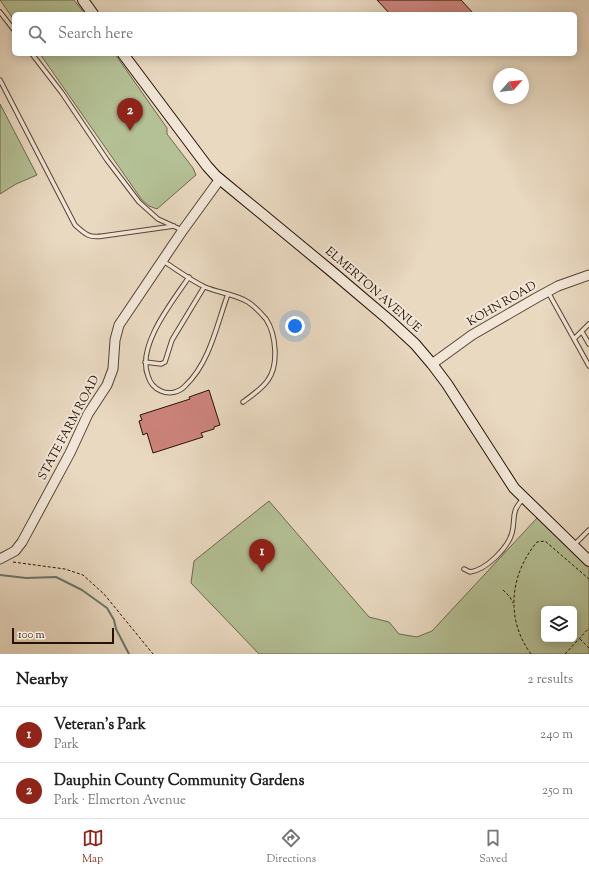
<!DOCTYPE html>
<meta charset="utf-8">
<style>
:root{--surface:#fff;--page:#f2f2f2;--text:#222;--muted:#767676;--line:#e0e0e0;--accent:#8f2418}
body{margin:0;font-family:"Sorts Mill Goudy",serif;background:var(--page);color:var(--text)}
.controls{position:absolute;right:12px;bottom:12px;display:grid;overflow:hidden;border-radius:6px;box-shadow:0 2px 10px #0003}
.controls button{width:36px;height:36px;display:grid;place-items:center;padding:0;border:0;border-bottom:1px solid var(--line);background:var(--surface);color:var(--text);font:20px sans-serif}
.compass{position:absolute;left:493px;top:68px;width:36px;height:36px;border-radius:50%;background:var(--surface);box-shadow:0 2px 10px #0003;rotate:63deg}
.scale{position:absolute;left:12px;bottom:10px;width:102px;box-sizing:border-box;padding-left:4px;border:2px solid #271205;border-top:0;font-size:11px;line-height:14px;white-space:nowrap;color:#271205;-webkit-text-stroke:3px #f1e6d7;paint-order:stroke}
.you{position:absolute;left:295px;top:326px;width:14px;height:14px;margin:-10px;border:3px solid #fff;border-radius:50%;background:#1a73e8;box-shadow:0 0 0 6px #1a73e833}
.badge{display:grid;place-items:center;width:26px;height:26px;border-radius:50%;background:var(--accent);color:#fff;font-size:13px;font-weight:700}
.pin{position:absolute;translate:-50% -33px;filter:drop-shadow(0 1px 2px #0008)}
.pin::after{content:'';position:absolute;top:21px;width:14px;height:12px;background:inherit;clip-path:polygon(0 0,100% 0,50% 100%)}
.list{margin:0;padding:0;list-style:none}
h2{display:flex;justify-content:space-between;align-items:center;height:52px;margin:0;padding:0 16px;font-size:17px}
h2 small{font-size:13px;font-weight:400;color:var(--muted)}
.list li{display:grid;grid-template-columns:26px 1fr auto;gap:12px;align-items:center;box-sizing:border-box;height:56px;padding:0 16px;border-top:1px solid var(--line)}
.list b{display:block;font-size:15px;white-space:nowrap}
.list p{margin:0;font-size:13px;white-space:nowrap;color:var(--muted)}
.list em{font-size:13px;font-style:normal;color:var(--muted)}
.icon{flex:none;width:22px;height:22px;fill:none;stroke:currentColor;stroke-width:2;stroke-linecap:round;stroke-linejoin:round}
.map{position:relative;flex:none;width:589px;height:654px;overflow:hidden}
.search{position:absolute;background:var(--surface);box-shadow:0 2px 10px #0003;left:12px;right:12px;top:12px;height:44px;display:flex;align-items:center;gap:10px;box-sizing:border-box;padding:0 14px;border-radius:6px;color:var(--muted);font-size:15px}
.sheet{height:164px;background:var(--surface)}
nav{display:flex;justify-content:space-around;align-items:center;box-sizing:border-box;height:56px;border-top:1px solid var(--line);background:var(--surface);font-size:11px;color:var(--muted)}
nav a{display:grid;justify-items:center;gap:2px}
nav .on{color:var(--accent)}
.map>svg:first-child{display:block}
.green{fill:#b4c095;stroke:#6e694d;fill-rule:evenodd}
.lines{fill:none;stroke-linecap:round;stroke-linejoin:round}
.stream{stroke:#6a776e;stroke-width:2}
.building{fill:#cc837b;stroke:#271205}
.service-casing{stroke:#584434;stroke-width:5.5}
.tertiary-casing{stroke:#584434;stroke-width:11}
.secondary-casing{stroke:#271205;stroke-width:12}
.path{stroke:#271205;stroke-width:1;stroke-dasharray:3 2;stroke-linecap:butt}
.service{stroke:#f1e6d7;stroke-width:3.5}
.tertiary{stroke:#f1e6d7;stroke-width:9}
.secondary{stroke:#f1e6d7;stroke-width:10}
.labels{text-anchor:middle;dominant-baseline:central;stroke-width:4;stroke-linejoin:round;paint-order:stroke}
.street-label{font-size:12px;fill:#271205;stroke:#f1e6d7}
</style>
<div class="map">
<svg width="589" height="654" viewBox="0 0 589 654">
<rect width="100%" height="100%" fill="#e9d9c1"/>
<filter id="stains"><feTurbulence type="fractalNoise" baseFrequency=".005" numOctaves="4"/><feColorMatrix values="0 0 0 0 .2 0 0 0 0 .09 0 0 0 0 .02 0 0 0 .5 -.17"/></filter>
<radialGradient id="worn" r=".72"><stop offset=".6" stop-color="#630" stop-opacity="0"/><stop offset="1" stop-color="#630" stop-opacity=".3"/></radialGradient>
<path class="green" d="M 0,0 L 74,0 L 85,14 L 14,14 L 14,20 Z
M 40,54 L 115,54 L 167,128 L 167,134 L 193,168 L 196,175 L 157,209 L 149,206 L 142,200 Z
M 0,104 L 37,175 L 16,184 L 0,194 Z
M 269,501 L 369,617 L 389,622 L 399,634 L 417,637 L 432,631 L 538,517 L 589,564 L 589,654 L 259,654 L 191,583 L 194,561 ZM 544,609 L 574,609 L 574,639 L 544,639 Z"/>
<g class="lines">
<path class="stream" d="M 0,575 L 26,578 L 56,577 L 82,590 L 107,608 L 114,620 L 116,629 L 129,654"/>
</g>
<path class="building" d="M 377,0 L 461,0 L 474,14 L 390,14 Z
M 209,390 L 220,425 L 214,427 L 214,429 L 201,433 L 203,437 L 153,453 L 147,433 L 143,435 L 139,421 L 142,420 L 140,415 L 190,399 L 189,397 Z"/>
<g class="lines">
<g class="service-casing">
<path id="service" d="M 0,12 L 14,30
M 32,54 L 62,93 L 107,160 L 139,202 L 158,219 L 182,230
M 0,80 L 75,225 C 86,235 89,238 103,236 L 174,226
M 163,261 C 176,269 190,280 205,287 C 219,293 235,294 248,302 C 254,306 261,313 266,319 C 276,334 279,365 268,380 C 262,389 251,396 243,402
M 189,277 C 173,301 136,346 148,376 C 150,383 154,388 161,391 C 170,395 180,392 186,385 C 210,362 217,324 228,294
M 548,292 L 589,366
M 582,332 L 589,344
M 574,339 L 589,324
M 145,362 L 161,364 L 165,362 L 172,340 L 204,287
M 574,545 L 589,530
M 464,569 L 470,572 C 486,570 508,548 512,533 C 516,517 510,513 523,499"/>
</g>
<g class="tertiary-casing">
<path id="tertiary" d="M 432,364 L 472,335 L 536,298 L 558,286 L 589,275
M 0,559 L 15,551 L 22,542 L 70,453 L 88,414 L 107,385 L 113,369 L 115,340 L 119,325 L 183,230 L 220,179"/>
</g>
<g class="secondary-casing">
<path id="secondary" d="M 83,0 L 93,14
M 123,54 L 207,166 L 216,176 L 330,270 L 389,320 L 415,344 L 432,364 L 447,384 L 514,488 L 589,561"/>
</g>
<path class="path" d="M 13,562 L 65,569 L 83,575 L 104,594 L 153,654
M 503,590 L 510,597 L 513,603
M 580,639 L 589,648
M 531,654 C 505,619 510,574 537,542 L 545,541 L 589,579
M 565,654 L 589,628"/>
<use href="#service" class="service"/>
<use href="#tertiary" class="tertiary"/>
<use href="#secondary" class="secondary"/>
</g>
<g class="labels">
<g class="street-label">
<text transform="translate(373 290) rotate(41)">ELMERTON AVENUE</text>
<text transform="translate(502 304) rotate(-30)">KOHN ROAD</text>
<text transform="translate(69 428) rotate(-62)">STATE FARM ROAD</text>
</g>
</g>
<rect width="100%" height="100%" filter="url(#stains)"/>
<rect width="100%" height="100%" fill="url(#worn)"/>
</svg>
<div class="controls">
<button><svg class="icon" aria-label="layers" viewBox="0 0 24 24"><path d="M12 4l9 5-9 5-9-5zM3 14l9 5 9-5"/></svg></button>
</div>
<svg class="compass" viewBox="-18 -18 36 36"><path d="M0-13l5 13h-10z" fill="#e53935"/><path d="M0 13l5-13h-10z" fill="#767676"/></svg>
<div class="scale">100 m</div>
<div class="you"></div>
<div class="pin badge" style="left:262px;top:572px">1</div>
<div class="pin badge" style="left:130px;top:131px">2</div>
<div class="search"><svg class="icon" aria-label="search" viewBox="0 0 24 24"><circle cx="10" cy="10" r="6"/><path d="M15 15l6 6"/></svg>Search here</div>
</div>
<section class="sheet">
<h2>Nearby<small>2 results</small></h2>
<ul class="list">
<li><span class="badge">1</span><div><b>Veteran's Park</b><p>Park</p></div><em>240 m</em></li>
<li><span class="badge">2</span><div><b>Dauphin County Community Gardens</b><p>Park · Elmerton Avenue</p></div><em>250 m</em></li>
</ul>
</section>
<nav>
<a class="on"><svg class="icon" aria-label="map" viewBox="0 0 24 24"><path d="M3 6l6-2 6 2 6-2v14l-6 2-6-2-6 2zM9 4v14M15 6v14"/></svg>Map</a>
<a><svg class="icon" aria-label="directions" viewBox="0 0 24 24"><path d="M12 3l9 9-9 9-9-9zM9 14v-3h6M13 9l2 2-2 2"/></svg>Directions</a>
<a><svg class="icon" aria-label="saved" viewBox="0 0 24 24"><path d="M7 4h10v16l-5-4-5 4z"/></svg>Saved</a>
</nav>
